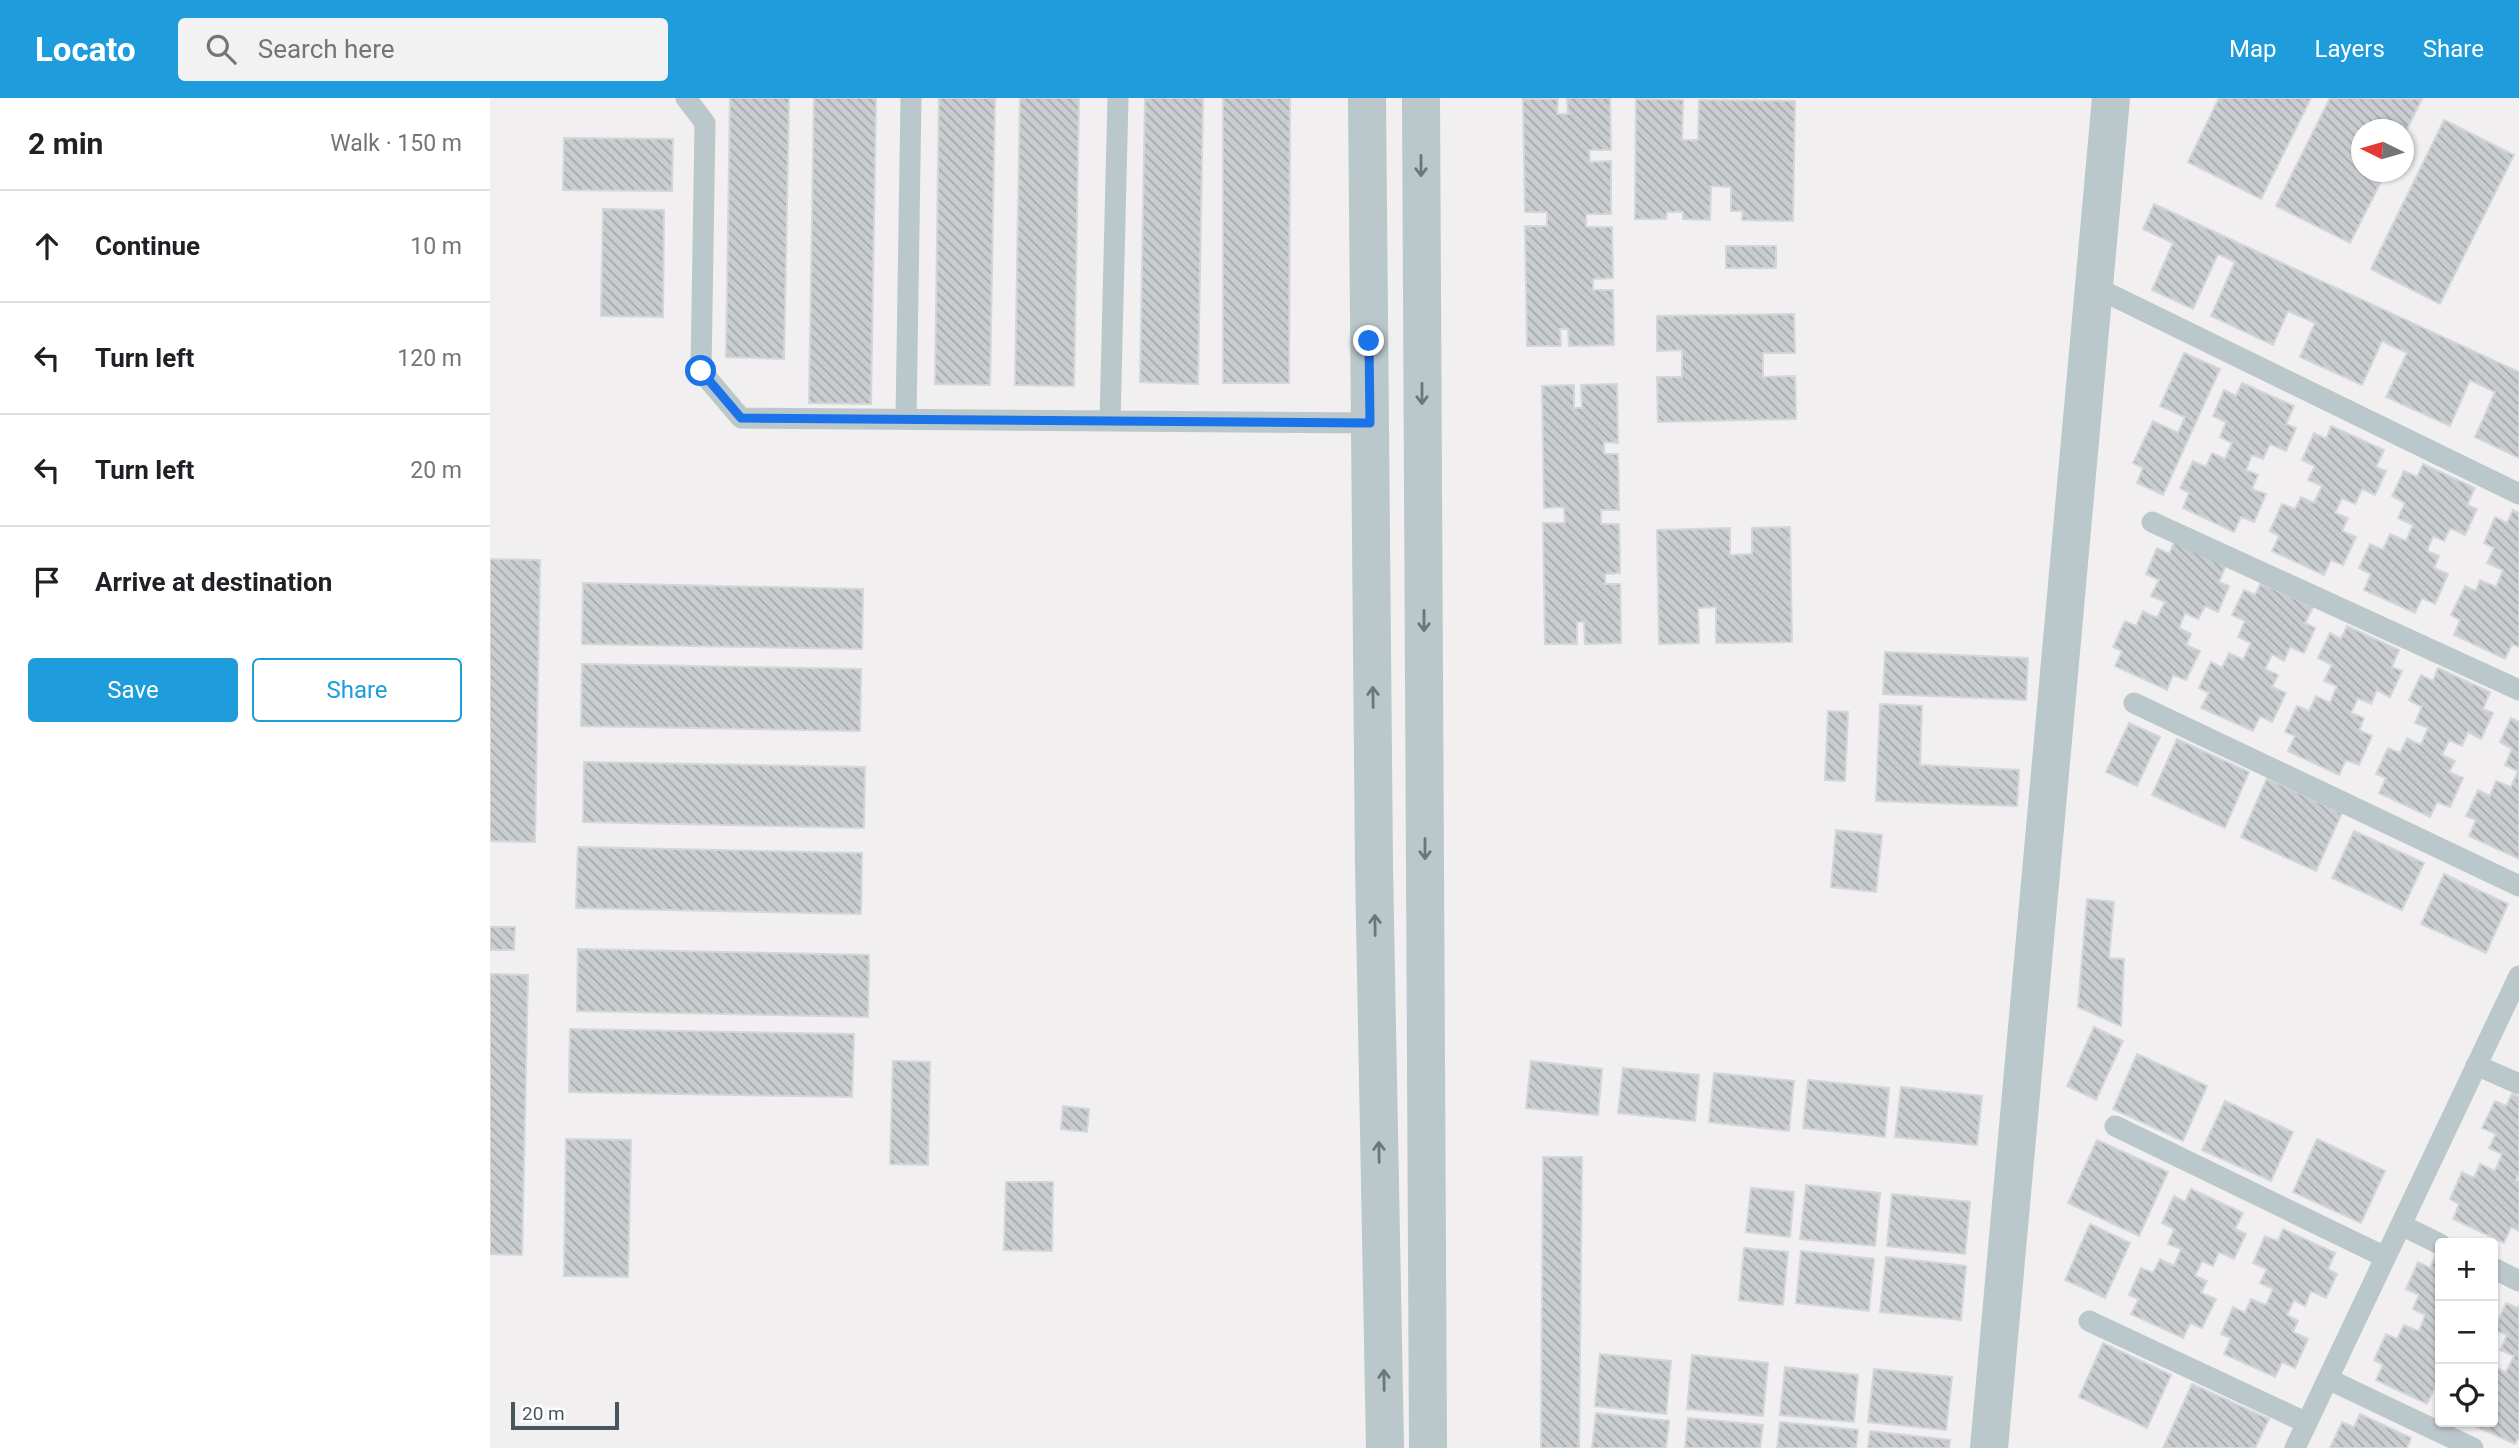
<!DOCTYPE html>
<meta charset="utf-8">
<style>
:root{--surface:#fff;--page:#f2f2f2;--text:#202124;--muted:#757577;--line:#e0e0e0;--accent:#1e9cdb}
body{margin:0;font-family:Roboto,sans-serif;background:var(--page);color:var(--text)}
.controls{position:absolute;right:21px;bottom:21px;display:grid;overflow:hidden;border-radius:7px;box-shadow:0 2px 5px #0004}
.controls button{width:63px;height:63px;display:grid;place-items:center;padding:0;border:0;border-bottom:2px solid var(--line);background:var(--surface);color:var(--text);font:35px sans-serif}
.compass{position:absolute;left:1861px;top:21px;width:63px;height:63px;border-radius:50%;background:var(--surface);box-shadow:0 2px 5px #0004;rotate:275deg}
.scale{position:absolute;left:21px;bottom:18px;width:108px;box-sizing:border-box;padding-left:7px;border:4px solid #47565b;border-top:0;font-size:19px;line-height:24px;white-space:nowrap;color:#47565b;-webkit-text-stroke:5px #fff;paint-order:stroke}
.stop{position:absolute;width:21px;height:21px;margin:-16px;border:5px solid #1a73e8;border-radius:50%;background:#fff}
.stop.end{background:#1a73e8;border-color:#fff;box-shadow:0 2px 7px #0008}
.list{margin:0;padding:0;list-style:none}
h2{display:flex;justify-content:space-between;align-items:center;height:91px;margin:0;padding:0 28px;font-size:30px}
h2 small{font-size:23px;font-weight:400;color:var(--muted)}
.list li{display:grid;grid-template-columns:46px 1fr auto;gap:21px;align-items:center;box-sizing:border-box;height:112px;padding:0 28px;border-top:2px solid var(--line)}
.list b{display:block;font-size:26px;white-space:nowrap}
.list em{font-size:23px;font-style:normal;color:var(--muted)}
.actions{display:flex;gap:14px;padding:21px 28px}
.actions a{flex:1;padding:16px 0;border:2px solid var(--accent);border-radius:7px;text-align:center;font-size:24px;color:var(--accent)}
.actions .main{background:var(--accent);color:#fff}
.icon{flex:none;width:38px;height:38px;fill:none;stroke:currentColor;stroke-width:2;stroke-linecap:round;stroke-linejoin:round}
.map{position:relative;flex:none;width:2029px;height:1350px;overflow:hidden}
header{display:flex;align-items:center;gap:42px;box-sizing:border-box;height:98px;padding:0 35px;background:var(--accent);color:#fff}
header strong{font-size:33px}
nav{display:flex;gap:38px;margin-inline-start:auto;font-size:24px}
.search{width:490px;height:63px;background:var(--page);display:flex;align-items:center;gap:18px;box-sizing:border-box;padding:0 24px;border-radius:7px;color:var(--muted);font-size:26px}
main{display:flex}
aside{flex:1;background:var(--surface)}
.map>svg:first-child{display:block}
.building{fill:url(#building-back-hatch);stroke:#d3d6da;stroke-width:2}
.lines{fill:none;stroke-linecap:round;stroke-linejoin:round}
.service{stroke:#bac7cb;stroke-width:21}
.minor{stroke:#bac7cb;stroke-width:38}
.tertiary{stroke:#bac7cb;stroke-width:38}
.oneway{stroke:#6a787d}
.route{stroke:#1a73e8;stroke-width:9}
</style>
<header>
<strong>Locato</strong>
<div class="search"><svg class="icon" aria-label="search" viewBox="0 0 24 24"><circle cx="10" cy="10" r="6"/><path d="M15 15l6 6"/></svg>Search here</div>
<nav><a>Map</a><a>Layers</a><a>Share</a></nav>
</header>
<main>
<aside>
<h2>2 min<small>Walk · 150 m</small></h2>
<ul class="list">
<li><svg class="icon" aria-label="ahead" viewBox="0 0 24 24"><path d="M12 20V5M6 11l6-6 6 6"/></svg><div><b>Continue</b></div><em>10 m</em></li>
<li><svg class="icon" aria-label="left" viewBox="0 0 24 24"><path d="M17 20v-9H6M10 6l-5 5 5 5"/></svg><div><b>Turn left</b></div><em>120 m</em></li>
<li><svg class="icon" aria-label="left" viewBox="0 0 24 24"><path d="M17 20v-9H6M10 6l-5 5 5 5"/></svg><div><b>Turn left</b></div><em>20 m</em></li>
<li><svg class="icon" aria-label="arrive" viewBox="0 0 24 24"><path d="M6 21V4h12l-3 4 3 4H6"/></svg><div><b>Arrive at destination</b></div></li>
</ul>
<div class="actions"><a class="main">Save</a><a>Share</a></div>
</aside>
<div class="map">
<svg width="2029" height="1350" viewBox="0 0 2029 1350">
<defs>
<pattern id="building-back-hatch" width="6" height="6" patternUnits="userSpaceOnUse" patternTransform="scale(1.75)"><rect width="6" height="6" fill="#c9cdd0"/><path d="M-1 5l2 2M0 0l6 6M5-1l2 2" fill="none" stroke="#a5a9ac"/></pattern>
</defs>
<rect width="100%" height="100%" fill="#f1efef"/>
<path class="building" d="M 240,0 L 299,0 L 294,261 L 236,259 Z
M 324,0 L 386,0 L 381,306 L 319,305 Z
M 449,0 L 505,0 L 500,287 L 445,286 Z
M 530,0 L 589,0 L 584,288 L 525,287 Z
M 655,0 L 713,0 L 708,286 L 650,284 Z
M 733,0 L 800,0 L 799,285 L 733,285 Z
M 1077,0 L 1120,0 L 1121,52 L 1099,52 L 1100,64 L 1121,63 L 1121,116 L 1096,116 L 1096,129 L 1122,129 L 1123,180 L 1103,181 L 1103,192 L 1123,192 L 1124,247 L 1079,248 L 1078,231 L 1070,231 L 1071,248 L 1037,248 L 1035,128 L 1057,128 L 1057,114 L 1035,114 L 1033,1 L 1068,1 L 1067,16 L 1078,16 Z
M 1729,0 L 1821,0 L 1771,101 L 1698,64 Z
M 1840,0 L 1932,1 L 1913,39 L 1913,32 L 1871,32 L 1871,74 L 1896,74 L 1860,145 L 1786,108 Z
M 1146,1 L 1193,2 L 1192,42 L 1208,42 L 1209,2 L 1305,3 L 1303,123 L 1252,122 L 1253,113 L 1241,113 L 1241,89 L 1221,88 L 1220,122 L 1193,121 L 1193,114 L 1177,114 L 1176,121 L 1145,121 Z
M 1954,22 L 2024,57 L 1950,206 L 1881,171 Z
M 74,40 L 183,41 L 182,93 L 73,92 Z
M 1664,106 L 2029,274 L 2029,360 L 1985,339 L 2005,294 L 1980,282 L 1960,328 L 1896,299 L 1917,255 L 1892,243 L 1872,287 L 1810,259 L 1825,225 L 1798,213 L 1783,247 L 1721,218 L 1745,164 L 1728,156 L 1703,211 L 1662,192 L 1683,145 L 1653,131 Z
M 113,111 L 174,112 L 173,219 L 111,218 Z
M 1236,148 L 1286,148 L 1286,170 L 1236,170 Z
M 1304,216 L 1305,255 L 1273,255 L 1273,279 L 1305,278 L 1306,321 L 1168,324 L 1167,279 L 1192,279 L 1192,252 L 1167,253 L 1167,218 Z
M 1694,255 L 1730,271 L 1673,397 L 1647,385 L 1653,370 L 1643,365 L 1663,323 L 1688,335 L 1695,319 L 1670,308 Z
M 1752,285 L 1804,308 L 1796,326 L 1806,330 L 1796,353 L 1780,346 L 1773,361 L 1762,357 L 1756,372 L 1768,377 L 1762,391 L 1776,396 L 1764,424 L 1751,419 L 1744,434 L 1693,410 L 1699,395 L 1690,390 L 1703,363 L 1716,369 L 1722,355 L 1735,361 L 1742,345 L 1730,339 L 1736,324 L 1723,318 L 1734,292 L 1746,298 Z
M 1127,286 L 1128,345 L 1114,344 L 1114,356 L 1128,356 L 1129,412 L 1111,412 L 1111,426 L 1129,426 L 1130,475 L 1115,476 L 1115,486 L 1130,486 L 1131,545 L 1095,546 L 1094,524 L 1087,524 L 1087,546 L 1055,546 L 1053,425 L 1075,425 L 1074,409 L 1054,410 L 1052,288 L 1084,287 L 1084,310 L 1092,310 L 1091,287 Z
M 1841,328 L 1894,352 L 1886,369 L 1896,373 L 1885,397 L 1872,391 L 1865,406 L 1852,400 L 1845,415 L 1858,420 L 1852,433 L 1866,439 L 1853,467 L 1841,462 L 1834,477 L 1782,453 L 1789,438 L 1780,433 L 1792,406 L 1805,411 L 1811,399 L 1824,405 L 1832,388 L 1818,382 L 1825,368 L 1812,362 L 1824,335 L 1836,341 Z
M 1933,366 L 1985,390 L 1977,407 L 1987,411 L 1975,437 L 1960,430 L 1954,443 L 1943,438 L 1937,453 L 1949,458 L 1944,470 L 1958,476 L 1945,506 L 1932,500 L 1925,515 L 1874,492 L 1881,476 L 1869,470 L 1880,446 L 1893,452 L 1900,436 L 1916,443 L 1923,427 L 1908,420 L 1915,405 L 1902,398 L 1914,373 L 1927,379 Z
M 2023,412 L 2029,415 L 2029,549 L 2022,546 L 2015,561 L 1964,537 L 1970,522 L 1961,517 L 1975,488 L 1986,493 L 1990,482 L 2006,489 L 2013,472 L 1997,465 L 2004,450 L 1994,445 L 2005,419 L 2017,425 Z
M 1300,429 L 1302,544 L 1226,545 L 1226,509 L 1208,510 L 1209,545 L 1169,546 L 1167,432 L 1240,430 L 1240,457 L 1262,456 L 1262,430 Z
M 1685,443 L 1736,467 L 1729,484 L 1739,488 L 1728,514 L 1715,508 L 1708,521 L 1695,515 L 1689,530 L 1701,536 L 1696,547 L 1710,553 L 1696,582 L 1683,577 L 1677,592 L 1625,568 L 1632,553 L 1623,549 L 1635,523 L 1646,528 L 1653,513 L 1667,520 L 1675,504 L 1661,498 L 1669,482 L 1656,476 L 1667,450 L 1679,456 Z
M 0,461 L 50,462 L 45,744 L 0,743 Z
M 93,485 L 373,491 L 372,551 L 92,546 Z
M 1771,485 L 1823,509 L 1815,525 L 1825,530 L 1814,555 L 1800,549 L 1794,563 L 1782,556 L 1775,571 L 1788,577 L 1782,589 L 1796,595 L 1782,624 L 1770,618 L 1763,633 L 1711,610 L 1719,595 L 1709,590 L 1721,564 L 1732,570 L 1739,555 L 1753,562 L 1761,545 L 1748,539 L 1755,523 L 1742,517 L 1754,492 L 1765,497 Z
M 1857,528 L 1909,552 L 1902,569 L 1912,573 L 1900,599 L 1887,592 L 1881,606 L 1868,600 L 1861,615 L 1874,620 L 1869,632 L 1882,638 L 1869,667 L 1856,662 L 1849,677 L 1798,653 L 1805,638 L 1795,634 L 1807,608 L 1819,613 L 1826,598 L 1840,605 L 1847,588 L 1834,583 L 1842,567 L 1828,560 L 1840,535 L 1851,541 Z
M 1395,554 L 1538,560 L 1536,602 L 1393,596 Z
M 92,566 L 371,571 L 370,633 L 91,628 Z
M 1948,570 L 2000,594 L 1993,611 L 2003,615 L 1991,641 L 1978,634 L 1972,648 L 1959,642 L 1952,657 L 1965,663 L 1959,674 L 1973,680 L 1960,709 L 1947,704 L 1940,719 L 1889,695 L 1896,680 L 1886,676 L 1898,650 L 1910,655 L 1917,640 L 1931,647 L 1938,630 L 1925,625 L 1932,609 L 1919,602 L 1931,577 L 1943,583 Z
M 1390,606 L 1432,608 L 1430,667 L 1529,672 L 1527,708 L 1386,703 Z
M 1338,613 L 1358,614 L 1355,683 L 1335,682 Z
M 2021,620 L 2029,624 L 2029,761 L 1979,738 L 1986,722 L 1976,718 L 1988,692 L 2000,698 L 2006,683 L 2021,689 L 2028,673 L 2015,667 L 2022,651 L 2010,644 Z
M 1639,625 L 1670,639 L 1647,688 L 1616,674 Z
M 1687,641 L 1759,674 L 1735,730 L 1662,697 Z
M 94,664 L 375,669 L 374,730 L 93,724 Z
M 1777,680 L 1852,715 L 1826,773 L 1751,739 Z
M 1346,732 L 1392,737 L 1386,794 L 1341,789 Z
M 1864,733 L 1934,765 L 1912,812 L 1842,780 Z
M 88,749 L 372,755 L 371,816 L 86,810 Z
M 1954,776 L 2018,806 L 1996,855 L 1931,826 Z
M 1597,801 L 1624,804 L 1619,860 L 1634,861 L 1631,928 L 1588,909 Z
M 0,829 L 25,829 L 24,852 L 0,852 Z
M 88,851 L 379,857 L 378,919 L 87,913 Z
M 0,876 L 38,877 L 32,1157 L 0,1156 Z
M 1604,929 L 1633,943 L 1606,1002 L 1577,988 Z
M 80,931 L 364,936 L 362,999 L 79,994 Z
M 1647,956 L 1717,988 L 1693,1043 L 1623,1011 Z
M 403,963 L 440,964 L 438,1067 L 400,1066 Z
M 1041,963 L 1112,971 L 1108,1017 L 1036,1010 Z
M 1133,970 L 1209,977 L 1205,1023 L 1128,1015 Z
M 1224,975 L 1304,983 L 1299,1033 L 1219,1024 Z
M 1318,982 L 1399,990 L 1395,1039 L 1313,1030 Z
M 1411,989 L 1492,998 L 1487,1047 L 1405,1039 Z
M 2022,996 L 2029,999 L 2029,1076 L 2026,1082 L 2029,1084 L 2029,1133 L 2021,1129 L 2014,1145 L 1963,1121 L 1969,1106 L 1960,1101 L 1972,1074 L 1984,1080 L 1990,1066 L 2005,1073 L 2012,1056 L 1999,1050 L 2006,1036 L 1992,1030 L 2005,1003 L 2016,1008 Z
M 1735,1003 L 1803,1034 L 1781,1083 L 1712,1052 Z
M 573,1008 L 599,1011 L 597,1034 L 571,1031 Z
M 76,1041 L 141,1042 L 138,1179 L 74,1178 Z
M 1827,1041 L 1895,1073 L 1871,1125 L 1803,1094 Z
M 1607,1042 L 1678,1074 L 1649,1138 L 1578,1105 Z
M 1053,1059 L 1092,1059 L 1089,1350 L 1051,1350 Z
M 516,1084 L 563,1084 L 562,1153 L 514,1152 Z
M 1316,1087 L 1390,1095 L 1385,1148 L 1310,1141 Z
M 1261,1090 L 1304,1094 L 1300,1139 L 1256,1134 Z
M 1701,1091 L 1753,1115 L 1745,1131 L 1756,1136 L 1744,1161 L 1729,1154 L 1723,1168 L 1712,1163 L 1705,1178 L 1717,1183 L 1711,1195 L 1726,1201 L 1712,1230 L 1700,1225 L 1693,1240 L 1641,1216 L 1649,1201 L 1639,1197 L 1651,1170 L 1663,1175 L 1670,1161 L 1684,1168 L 1691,1151 L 1678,1146 L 1684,1131 L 1672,1125 L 1684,1098 L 1695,1104 Z
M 1402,1096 L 1480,1104 L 1475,1156 L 1397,1148 Z
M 1600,1126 L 1640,1145 L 1615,1200 L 1575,1182 Z
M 1793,1131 L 1845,1155 L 1838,1171 L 1847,1176 L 1836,1200 L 1821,1193 L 1815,1208 L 1804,1202 L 1797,1217 L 1808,1223 L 1803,1234 L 1818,1241 L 1805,1270 L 1792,1264 L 1785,1279 L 1734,1256 L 1741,1240 L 1731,1236 L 1743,1209 L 1755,1215 L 1761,1201 L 1776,1207 L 1783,1191 L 1770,1185 L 1777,1171 L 1763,1165 L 1775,1138 L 1788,1143 Z
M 1254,1150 L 1298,1154 L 1293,1207 L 1249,1202 Z
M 1311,1153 L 1384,1161 L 1379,1213 L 1306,1205 Z
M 1946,1157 L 1950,1159 L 1950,1293 L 1945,1290 L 1937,1306 L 1886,1282 L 1893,1267 L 1884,1262 L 1896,1236 L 1907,1241 L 1914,1227 L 1929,1233 L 1935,1217 L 1923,1211 L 1929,1197 L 1916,1191 L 1928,1164 L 1940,1170 Z
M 1396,1159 L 1476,1168 L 1471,1222 L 1390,1214 Z
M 2016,1205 L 2028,1210 L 2029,1207 L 2029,1338 L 2025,1346 L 1976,1324 L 2003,1324 L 2003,1268 L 2016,1274 L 2024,1258 L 2010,1252 L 2017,1237 L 2004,1232 Z
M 1613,1245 L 1681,1277 L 1657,1330 L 1589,1299 Z
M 1110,1256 L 1181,1263 L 1176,1316 L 1105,1308 Z
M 1202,1257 L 1278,1265 L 1273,1318 L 1197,1311 Z
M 1295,1269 L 1368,1277 L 1364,1324 L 1290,1317 Z
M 1384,1271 L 1462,1279 L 1456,1332 L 1378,1324 Z
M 1702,1286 L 1779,1321 L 1765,1350 L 1673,1350 Z
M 1106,1315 L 1179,1323 L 1176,1350 L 1102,1350 Z
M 1870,1316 L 1921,1340 L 1917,1350 L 1840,1350 L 1852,1324 L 1864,1329 Z
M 1198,1320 L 1273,1327 L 1270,1350 L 1195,1350 Z
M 1290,1324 L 1368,1332 L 1366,1350 L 1287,1350 Z
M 1380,1333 L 1460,1342 L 1459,1350 L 1378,1350 Z"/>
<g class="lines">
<path class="service" d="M 196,0 L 215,25 L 211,273 L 251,320 L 880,325
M 1603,188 L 2029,396
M 416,321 L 421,0
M 620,323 L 628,0
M 1662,424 L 2029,592
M 1644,605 L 2029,788
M 1986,967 L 2029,986
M 1625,1028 L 1895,1159
M 1911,1127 L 1950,1146
M 2003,1170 L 2029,1183
M 1599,1223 L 1817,1325
M 1838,1281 L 1983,1350
M 1805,1350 L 2029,878"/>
<path class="minor" d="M 1499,1350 L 1621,0"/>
<path class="tertiary" d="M 877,0 L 884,769 L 895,1350
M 931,0 L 938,1350"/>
</g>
<defs><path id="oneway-shaft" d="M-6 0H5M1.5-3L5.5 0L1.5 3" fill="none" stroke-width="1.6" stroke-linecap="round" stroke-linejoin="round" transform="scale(1.75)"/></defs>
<g class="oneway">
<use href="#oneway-shaft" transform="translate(931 68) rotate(90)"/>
<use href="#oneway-shaft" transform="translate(932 296) rotate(90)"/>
<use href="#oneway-shaft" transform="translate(934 523) rotate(90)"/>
<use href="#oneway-shaft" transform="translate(883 599) rotate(-91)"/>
<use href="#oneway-shaft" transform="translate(935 751) rotate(90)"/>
<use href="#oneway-shaft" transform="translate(885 827) rotate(-91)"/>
<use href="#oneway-shaft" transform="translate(889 1054) rotate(-91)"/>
<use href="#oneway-shaft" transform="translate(894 1282) rotate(-91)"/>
</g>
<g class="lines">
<path class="route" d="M 211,273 L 251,320 L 880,325 L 879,243"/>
</g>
</svg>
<div class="controls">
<button>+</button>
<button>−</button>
<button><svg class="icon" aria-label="locate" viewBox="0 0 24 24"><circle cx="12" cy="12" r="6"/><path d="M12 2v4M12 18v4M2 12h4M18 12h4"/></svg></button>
</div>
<svg class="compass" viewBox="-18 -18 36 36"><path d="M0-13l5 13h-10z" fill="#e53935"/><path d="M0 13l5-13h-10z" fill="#757577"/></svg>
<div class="scale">20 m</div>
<div class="stop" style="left:211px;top:273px"></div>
<div class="stop end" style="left:879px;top:243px"></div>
</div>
</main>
